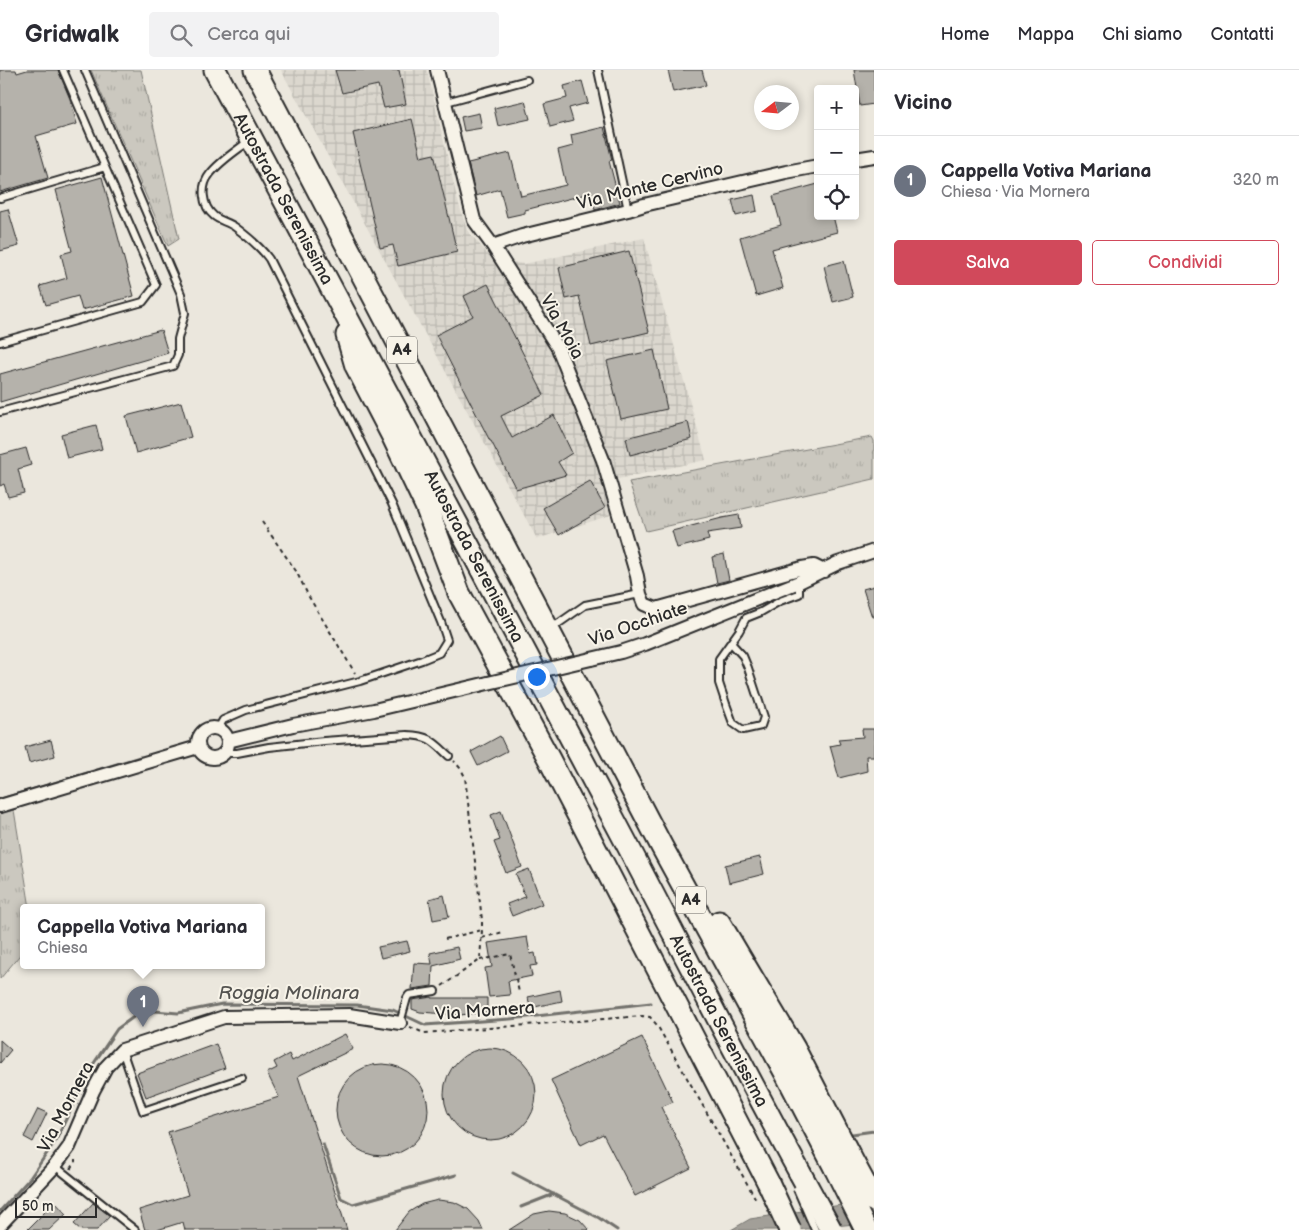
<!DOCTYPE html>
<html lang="it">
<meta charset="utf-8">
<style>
:root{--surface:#fff;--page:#f2f2f3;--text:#2b2b33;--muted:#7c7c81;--line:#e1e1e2;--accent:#d1495b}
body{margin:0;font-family:"Balsamiq Sans",sans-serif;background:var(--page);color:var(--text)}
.controls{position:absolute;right:15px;top:15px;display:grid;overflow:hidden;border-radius:5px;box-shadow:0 2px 8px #0003}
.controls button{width:45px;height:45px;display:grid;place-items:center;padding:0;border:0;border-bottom:1px solid var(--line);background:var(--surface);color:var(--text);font:25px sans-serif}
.compass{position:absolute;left:754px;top:15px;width:45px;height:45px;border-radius:50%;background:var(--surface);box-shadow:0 2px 8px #0003;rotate:254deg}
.scale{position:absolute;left:15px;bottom:12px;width:82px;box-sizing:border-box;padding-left:5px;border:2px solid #2b2b2b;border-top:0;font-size:14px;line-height:18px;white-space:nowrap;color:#2b2b2b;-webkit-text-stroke:4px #f7f3e8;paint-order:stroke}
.you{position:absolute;left:536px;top:606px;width:18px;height:18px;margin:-12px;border:4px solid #fff;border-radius:50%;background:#1a73e8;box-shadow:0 0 0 8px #1a73e833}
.badge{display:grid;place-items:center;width:32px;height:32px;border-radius:50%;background:var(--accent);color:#fff;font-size:16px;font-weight:700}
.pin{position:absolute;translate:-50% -41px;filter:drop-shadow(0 1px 2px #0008)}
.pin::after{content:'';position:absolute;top:26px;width:18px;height:15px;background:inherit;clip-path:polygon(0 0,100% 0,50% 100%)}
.popup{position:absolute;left:20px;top:834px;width:245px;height:65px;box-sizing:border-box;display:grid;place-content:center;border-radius:5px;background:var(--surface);filter:drop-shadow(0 1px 4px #0005);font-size:16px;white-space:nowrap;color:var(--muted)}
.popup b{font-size:19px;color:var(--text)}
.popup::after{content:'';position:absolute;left:50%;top:100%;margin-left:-10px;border:10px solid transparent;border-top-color:var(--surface)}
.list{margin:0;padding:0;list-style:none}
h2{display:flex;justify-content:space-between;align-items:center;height:65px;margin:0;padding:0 20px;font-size:21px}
h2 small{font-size:16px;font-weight:400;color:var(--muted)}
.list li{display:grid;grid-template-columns:32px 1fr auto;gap:15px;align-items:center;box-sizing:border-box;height:90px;padding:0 20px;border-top:1px solid var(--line)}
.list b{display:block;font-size:19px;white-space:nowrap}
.list p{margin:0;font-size:16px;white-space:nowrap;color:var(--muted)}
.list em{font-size:16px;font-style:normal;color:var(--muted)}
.actions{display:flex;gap:10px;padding:15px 20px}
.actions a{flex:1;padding:11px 0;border:1px solid var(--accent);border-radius:5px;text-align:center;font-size:18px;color:var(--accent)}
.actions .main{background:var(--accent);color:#fff}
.icon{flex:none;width:28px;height:28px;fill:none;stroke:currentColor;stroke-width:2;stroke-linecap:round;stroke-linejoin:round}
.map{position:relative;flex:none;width:874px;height:1160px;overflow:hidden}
header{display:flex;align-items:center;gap:30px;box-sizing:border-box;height:70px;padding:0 25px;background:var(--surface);border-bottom:1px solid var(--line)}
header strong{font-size:24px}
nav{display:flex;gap:28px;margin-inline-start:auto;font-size:18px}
.search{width:350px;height:45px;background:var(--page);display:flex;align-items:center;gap:12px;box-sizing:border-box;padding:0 18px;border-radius:5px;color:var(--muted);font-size:19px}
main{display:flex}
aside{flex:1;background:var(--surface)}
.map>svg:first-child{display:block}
.industrial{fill:url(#industrial-grid)}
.grass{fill:url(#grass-tufts);stroke:#7b7a75}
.water{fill:#a29f98;stroke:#72716c}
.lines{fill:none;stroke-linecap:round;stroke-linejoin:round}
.stream{stroke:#72716c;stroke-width:3}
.building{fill:#b5b2ab;stroke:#2b2b2b}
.lane-casing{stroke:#2b2b2b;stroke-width:10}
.street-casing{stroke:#2b2b2b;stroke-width:16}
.highway-casing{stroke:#2b2b2b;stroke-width:25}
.path{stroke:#2b2b2b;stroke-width:2;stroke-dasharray:4 4;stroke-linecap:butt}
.lane{stroke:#f7f3e8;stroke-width:6}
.street{stroke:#f7f3e8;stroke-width:12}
.highway{stroke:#f7f3e8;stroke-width:21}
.lane-bridge-casing{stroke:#2b2b2b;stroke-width:10;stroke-linecap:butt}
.street-bridge-casing{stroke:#2b2b2b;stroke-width:16;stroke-linecap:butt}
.highway-bridge-casing{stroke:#2b2b2b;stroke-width:25;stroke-linecap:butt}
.lane-bridge{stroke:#f7f3e8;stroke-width:6}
.street-bridge{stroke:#f7f3e8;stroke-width:12}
.highway-bridge{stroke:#f7f3e8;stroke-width:21}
.labels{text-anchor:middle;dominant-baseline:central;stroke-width:4;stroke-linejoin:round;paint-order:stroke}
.shield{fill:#f7f3e8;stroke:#686764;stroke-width:1}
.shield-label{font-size:16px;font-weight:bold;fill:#2b2b2b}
.street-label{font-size:18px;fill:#2b2b2b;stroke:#f7f3e8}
.water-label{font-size:19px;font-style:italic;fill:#555451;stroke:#f7f3e8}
</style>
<header>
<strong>Gridwalk</strong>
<div class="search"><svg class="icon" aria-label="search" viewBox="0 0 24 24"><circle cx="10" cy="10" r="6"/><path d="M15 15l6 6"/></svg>Cerca qui</div>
<nav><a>Home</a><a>Mappa</a><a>Chi siamo</a><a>Contatti</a></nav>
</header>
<main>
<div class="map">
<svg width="874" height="1160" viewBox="0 0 874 1160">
<defs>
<pattern id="industrial-grid" width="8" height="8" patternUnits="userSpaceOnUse" patternTransform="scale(1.25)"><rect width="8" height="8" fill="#dbd7ce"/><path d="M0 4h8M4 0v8" fill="none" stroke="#bcb9b1"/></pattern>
<pattern id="grass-tufts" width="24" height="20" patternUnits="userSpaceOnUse" patternTransform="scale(1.25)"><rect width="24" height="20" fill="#cbc8bf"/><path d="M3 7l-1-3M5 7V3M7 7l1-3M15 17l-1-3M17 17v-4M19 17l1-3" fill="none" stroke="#aeaca4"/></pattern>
</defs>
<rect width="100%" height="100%" fill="#ebe7dd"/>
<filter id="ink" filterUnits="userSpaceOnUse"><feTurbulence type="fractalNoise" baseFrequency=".02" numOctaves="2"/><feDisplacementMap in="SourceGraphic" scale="10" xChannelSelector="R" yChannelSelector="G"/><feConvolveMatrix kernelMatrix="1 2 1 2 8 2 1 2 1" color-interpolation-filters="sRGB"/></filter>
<g filter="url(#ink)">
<path class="industrial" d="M 281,0 L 427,0 L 457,128 L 467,160 L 492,189 L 524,194 L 644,168 L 706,390 L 604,412 L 611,445 L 537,469 Z"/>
<path class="grass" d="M 91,0 L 141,0 L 179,169 L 168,176 Z
M 872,367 L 874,371 L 874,409 L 646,461 L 629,412 Z
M 14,740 L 30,838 L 24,838 L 24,880 L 0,909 L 0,744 Z"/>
<path class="water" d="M 874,1130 L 874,1152 L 796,1160 L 731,1160 L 750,1149 Z"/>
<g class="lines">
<path class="stream" d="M 1,729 L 140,687
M 852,1064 L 874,1061
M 323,1074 L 341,1128 L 353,1134 L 456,1105
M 513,1103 L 599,1148 L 617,1160
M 521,1137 L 554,1124
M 0,1141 L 30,1108 L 56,1070 L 90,999 L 117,959 L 143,940 L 178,943 L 222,934 L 357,935 L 393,940 L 425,955 L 510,949 L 651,933"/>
</g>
<path class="building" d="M 0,0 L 16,0 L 17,3 L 27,0 L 58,0 L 70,29 L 77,54 L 36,66 L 48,108 L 0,122 Z
M 335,0 L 399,0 L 406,34 L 384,38 L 378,15 L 342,23 Z
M 668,0 L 702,0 L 706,15 L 673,22 Z
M 854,0 L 874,0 L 874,34 L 860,36 Z
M 582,11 L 588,33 L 569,38 L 573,51 L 550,57 L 544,34 L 567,28 L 564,16 Z
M 525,31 L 530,49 L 498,56 L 494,38 Z
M 479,43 L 482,58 L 464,61 L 461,47 Z
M 412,49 L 421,87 L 434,84 L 457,182 L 398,196 L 393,175 L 380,178 L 353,63 Z
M 604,57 L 612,90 L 609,91 L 620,133 L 595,140 L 591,123 L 525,140 L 525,143 L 507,147 L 500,119 L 476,126 L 468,93 L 510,83 L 521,126 L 566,115 L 558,80 L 573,76 L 571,65 Z
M 102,107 L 134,226 L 82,240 L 78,226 L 46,235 L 40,216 L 67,208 L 61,184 L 72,181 L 56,120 Z
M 818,114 L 818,146 L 833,146 L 837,162 L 772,179 L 783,218 L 756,226 L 740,167 L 781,155 L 773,126 Z
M 754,125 L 757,141 L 736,146 L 732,130 Z
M 8,139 L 19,176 L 0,181 L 0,141 Z
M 629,181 L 649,262 L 591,276 L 579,226 L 566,229 L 559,198 Z
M 844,191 L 853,227 L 833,232 L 824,196 Z
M 488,214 L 544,325 L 501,346 L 512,368 L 554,345 L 572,383 L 558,392 L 566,405 L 516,419 L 491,371 L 490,371 L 436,265 L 473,246 L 464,226 Z
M 161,260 L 168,283 L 0,332 L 0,304 Z
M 654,280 L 667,339 L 621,349 L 607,291 Z
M 181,332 L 191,367 L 136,383 L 126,346 Z
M 688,352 L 692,369 L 630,385 L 626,368 Z
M 96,355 L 102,379 L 67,388 L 61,364 Z
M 26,378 L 31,395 L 18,399 L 24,423 L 8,427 L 4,414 L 0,416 L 0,385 Z
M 590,411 L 605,438 L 559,465 L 543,438 Z
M 739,445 L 741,458 L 707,463 L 709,470 L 677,478 L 672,461 L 722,448 Z
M 724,484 L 729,510 L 717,513 L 712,487 Z
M 874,516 L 874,547 L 872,547 L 863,519 Z
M 862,659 L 874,659 L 874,686 L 866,686 L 867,701 L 839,708 L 830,676 L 840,674 L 838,669 L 863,667 Z
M 500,666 L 507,681 L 478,696 L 471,682 Z
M 51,670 L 55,686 L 29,693 L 25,677 Z
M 501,741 L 522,797 L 506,803 L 494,772 L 500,770 L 491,745 Z
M 760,787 L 764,804 L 729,813 L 725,795 Z
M 529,799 L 542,834 L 512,846 L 507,834 L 525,827 L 516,804 Z
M 444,825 L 449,847 L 433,850 L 429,829 Z
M 527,867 L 530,884 L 535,883 L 537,895 L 530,896 L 532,906 L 508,911 L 510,925 L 489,927 L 485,898 L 492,897 L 488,873 Z
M 407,871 L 410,881 L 381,888 L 378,877 Z
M 457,877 L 460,889 L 433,896 L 432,916 L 412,919 L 414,893 L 432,894 L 430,883 Z
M 560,920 L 562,931 L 530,938 L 528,927 Z
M 432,927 L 432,928 L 487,928 L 487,942 L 460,945 L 420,942 L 412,939 L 412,930 Z
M 345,964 L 353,979 L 298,1006 L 347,1160 L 185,1160 L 183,1152 L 157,1160 L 145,1160 L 139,1140 L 188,1125 L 168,1062 L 279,1027 L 267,1003 L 277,998 L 274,992 L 289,984 L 292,991 Z
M 642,967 L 673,1032 L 661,1037 L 691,1098 L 635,1126 L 603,1064 L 581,1075 L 551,1010 Z
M 0,970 L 11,980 L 0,993 Z
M 216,974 L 225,998 L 146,1027 L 137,1003 Z
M444 1024a46 46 0 1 1 92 0a46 46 0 1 1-92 0Z
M336 1040a46 46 0 1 1 92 0a46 46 0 1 1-92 0Z
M 38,1039 L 47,1043 L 33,1072 L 24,1067 Z
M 438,1130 L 454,1132 L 468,1139 L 479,1151 L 483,1160 L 395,1160 L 409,1142 L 422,1134 Z
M 55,1132 L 66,1144 L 49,1160 L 27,1160 Z
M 93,1133 L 110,1146 L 97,1160 L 81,1160 L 74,1154 Z
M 549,1141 L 565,1143 L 580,1150 L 589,1160 L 509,1160 L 534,1144 Z"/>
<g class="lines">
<g class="lane-casing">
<path id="lane" d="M 598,0 L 628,140
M 446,32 L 527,10
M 0,128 L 105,97
M 0,272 L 143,232 L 156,215 L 63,0
M 0,342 L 173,296 L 178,285 L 178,269 L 185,243 L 181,224 L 85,0
M 552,558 L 585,535 L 640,524
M 731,573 L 743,586 L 748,598 L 764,647 L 761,656 L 743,660 L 733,653 L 726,634 L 719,613 L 719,589 L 739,561 L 746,548 L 761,542 L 780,531 L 799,524 L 799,512
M 218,659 L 223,650 L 246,640 L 360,611 L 422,590 L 439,583 L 447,570 L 441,552 L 392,434 L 269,189 C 260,176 247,166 235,157 C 228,152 220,151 214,146 C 202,136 200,116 210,104 C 220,91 236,81 249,71
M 226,680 L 231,683 L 237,683 L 269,677 L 324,671 L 407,665 C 430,666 433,671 449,686
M 400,953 L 407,928 L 409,925 L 435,921
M 122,980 L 143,1041 L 242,1008
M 55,1096 L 135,1160"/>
</g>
<g class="street-casing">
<path id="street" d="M 437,0 L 474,150 L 493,176 L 558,278 L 603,390 L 637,506 L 640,524 L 644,534 L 656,539 L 802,498 L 814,496 L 824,501
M 855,89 L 874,86
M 493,176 L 522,166 L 628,140 L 644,135 L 786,102 L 818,96
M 591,589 L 621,582 L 645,574 L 799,512 L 838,493 L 874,481
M198 673a15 15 0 1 1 30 0a15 15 0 1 1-30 0Z
M 228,671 L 293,655 L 374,640 L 488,613
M 0,736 L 198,677
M 0,1155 L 55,1096 L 69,1077 L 93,1021 L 106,997 L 122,980 L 224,947 L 349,945 L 400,953"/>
</g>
<g class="highway-casing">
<g id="highway">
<path id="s1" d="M 215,0 C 353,258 491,517 628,776 C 685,885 741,995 800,1103"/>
<path d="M 255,0 L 662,777 L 785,1002 L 835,1098"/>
<path d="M 347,265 L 356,296 L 393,367 L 426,436 L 459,523 L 549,689 L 768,1112"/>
<path d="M 719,852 L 794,978 L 854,1094"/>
</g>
</g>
<path class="path" d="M 262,452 L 296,501 L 309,527 L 355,603
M 482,868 L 503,862
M 445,869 L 482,860
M 480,890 L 510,884 L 519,922
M 442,916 L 480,890 L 482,860 L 482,850 L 465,707 L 461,699 L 454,691
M 410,957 L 424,963 L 642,946 L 650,947 L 657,955 L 757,1131
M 71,1099 L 75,1093 L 75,1090"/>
<use href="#lane" class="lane"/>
<use href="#street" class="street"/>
<use href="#highway" class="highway"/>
<g class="lane-bridge-casing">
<path id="lane-bridge" d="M 797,1119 L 815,1160"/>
</g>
<g class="street-bridge-casing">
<path id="street-bridge" d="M 488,613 L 591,589"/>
</g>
<g class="highway-bridge-casing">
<path id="highway-bridge" d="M 854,1094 L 874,1131
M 835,1098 L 866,1160
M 800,1103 L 831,1160
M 768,1112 L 790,1160"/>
</g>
<use href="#lane-bridge" class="lane-bridge"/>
<use href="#street-bridge" class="street-bridge"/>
<use href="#highway-bridge" class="highway-bridge"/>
</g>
</g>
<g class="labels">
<g class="shield">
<rect x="387" y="266.5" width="30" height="27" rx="4"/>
<rect x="676" y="816.5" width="30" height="27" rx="4"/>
</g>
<g class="shield-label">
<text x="402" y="280">A4</text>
<text x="691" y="830">A4</text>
</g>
<g class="street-label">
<text transform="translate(650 116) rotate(-14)">Via Monte Cervino</text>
<text stroke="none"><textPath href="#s1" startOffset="146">Autostrada Serenissima</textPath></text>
<text transform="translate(562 257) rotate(61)">Via Moia</text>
<text stroke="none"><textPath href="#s1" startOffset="551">Autostrada Serenissima</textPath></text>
<text transform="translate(638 554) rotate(-19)">Via Occhiate</text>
<text transform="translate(485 941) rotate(-4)">Via Mornera</text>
<text stroke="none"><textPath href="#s1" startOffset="1076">Autostrada Serenissima</textPath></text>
<text transform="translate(66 1037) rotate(-62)">Via Mornera</text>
</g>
<g class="water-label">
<text x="289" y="923">Roggia Molinara</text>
</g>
</g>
</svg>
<div class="controls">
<button>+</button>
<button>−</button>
<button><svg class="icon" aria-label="locate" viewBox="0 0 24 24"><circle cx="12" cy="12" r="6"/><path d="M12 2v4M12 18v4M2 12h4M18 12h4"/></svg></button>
</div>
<svg class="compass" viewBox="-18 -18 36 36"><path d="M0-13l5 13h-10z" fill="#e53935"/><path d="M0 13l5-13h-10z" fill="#7c7c81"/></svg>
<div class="scale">50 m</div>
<div class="you"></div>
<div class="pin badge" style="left:143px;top:957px;background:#6b7280">1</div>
<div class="popup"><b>Cappella Votiva Mariana</b>Chiesa</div>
</div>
<aside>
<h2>Vicino<small></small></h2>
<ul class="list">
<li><span class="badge" style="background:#6b7280">1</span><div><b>Cappella Votiva Mariana</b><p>Chiesa · Via Mornera</p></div><em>320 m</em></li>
</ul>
<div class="actions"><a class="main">Salva</a><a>Condividi</a></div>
</aside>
</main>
